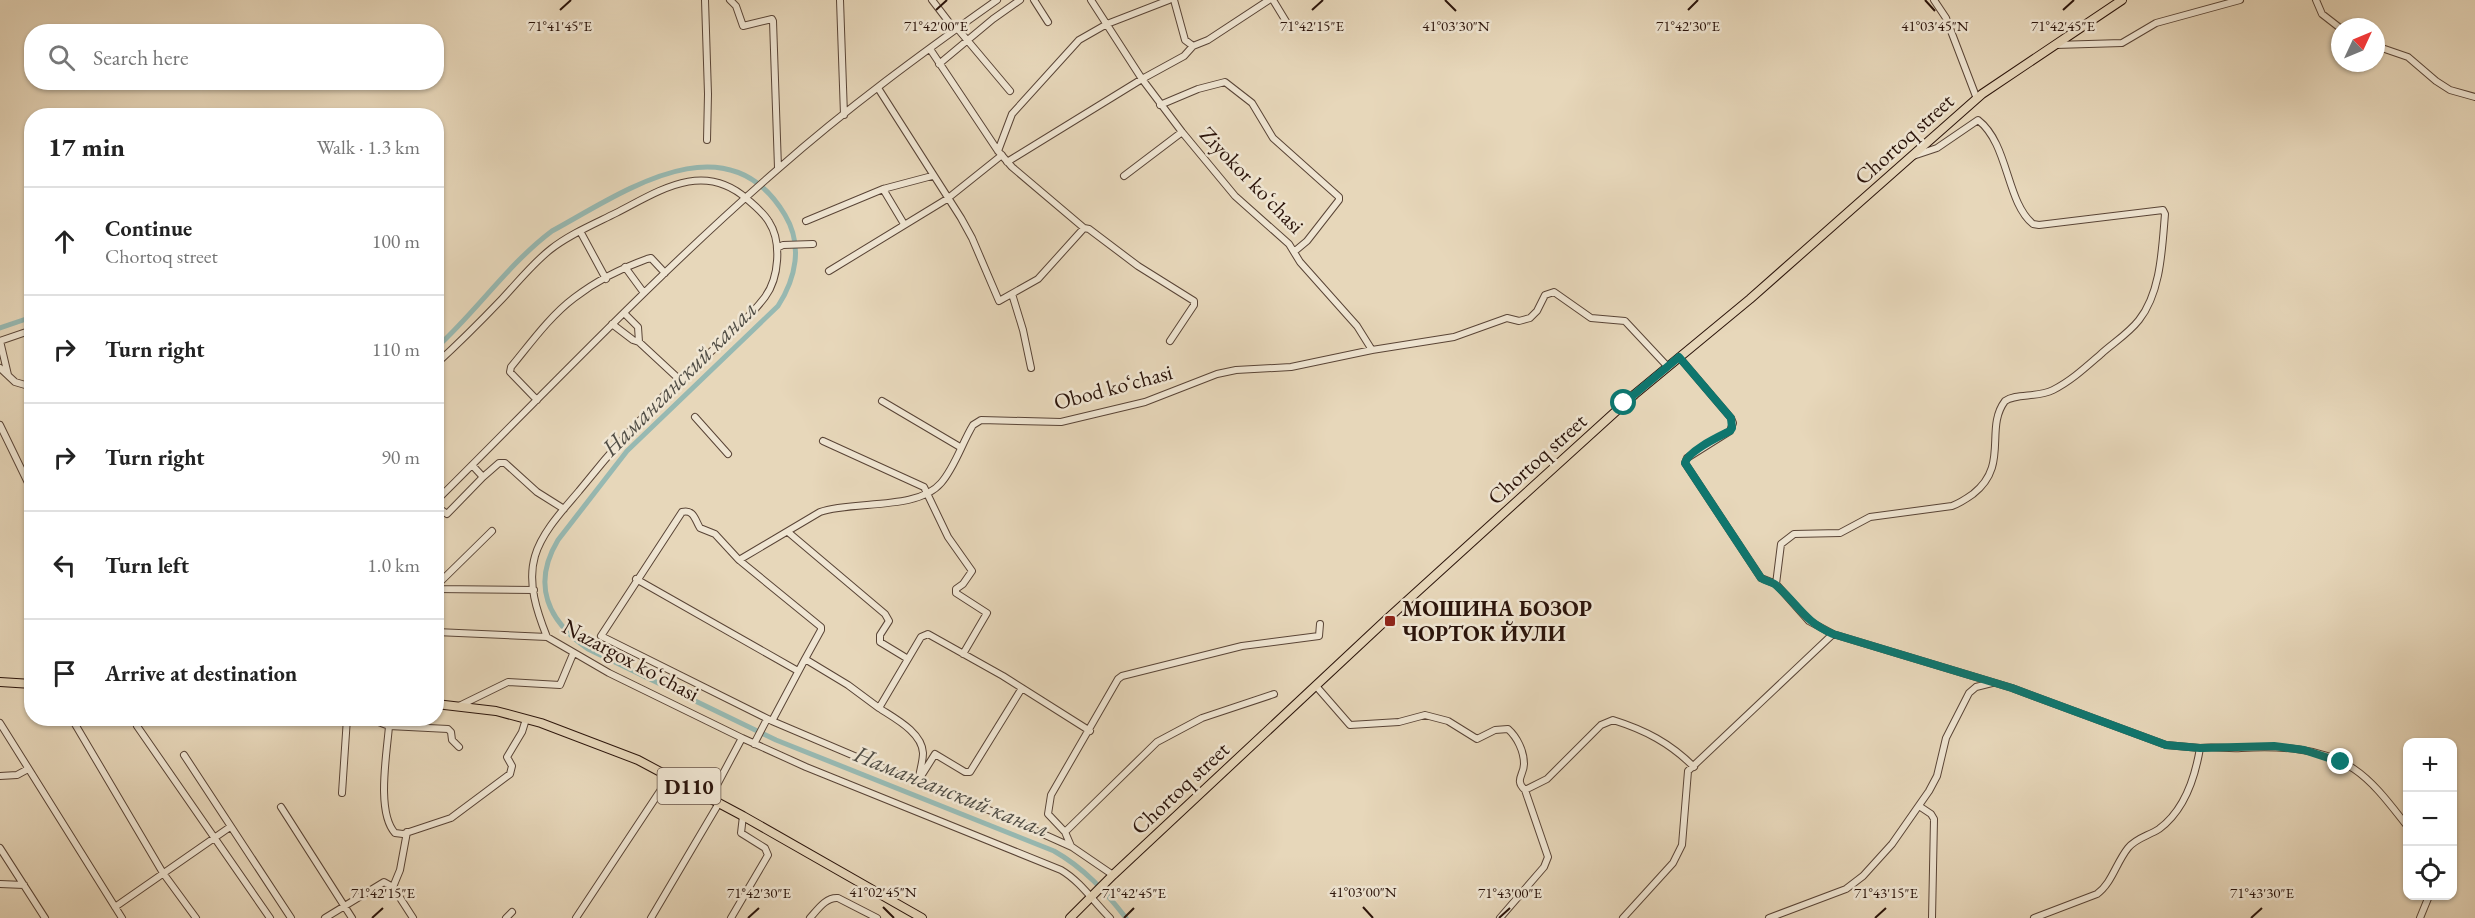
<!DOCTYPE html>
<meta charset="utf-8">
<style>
:root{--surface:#fff;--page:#f2f2f2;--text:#222;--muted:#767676;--line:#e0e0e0}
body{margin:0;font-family:"EB Garamond",serif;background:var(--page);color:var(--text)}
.controls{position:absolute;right:18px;bottom:18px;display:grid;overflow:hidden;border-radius:12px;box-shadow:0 2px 4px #0004}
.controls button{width:54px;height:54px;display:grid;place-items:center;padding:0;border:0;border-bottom:2px solid var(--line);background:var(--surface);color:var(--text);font:30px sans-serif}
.compass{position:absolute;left:2331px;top:18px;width:54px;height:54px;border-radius:50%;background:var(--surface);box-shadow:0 2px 4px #0004;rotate:46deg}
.stop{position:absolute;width:18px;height:18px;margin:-14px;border:4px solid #0f766e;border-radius:50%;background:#fff}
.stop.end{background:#0f766e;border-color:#fff;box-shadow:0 2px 6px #0008}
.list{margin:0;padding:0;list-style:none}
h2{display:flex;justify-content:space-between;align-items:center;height:78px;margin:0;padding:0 24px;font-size:26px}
h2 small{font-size:20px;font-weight:400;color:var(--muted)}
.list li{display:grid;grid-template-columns:39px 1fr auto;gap:18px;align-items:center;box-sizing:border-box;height:108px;padding:0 24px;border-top:2px solid var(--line)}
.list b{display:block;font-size:22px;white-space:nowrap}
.list p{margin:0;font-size:20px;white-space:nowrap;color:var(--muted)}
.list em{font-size:20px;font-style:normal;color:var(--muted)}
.icon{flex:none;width:33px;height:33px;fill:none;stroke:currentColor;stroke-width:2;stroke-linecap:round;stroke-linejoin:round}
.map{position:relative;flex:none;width:2475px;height:918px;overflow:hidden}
.search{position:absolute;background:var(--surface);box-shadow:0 2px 4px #0004;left:24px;top:24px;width:420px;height:66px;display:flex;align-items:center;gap:15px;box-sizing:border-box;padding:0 21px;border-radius:24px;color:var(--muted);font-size:22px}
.panel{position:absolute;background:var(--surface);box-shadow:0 2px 4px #0004;left:24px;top:108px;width:420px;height:618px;border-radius:24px}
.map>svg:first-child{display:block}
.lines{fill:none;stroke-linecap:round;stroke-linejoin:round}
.canal{stroke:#97b9b2;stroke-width:5}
.minor-casing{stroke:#594436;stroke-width:8}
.major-casing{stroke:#2a130a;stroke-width:10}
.minor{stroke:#efe5d2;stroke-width:6}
.major{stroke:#e7d7ba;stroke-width:8}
.route{stroke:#0f766e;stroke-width:8}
.ticks{fill:none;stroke:#2a130a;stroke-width:2}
.poi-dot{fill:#8f2418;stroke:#efe5d2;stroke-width:2}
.labels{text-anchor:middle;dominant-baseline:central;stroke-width:5;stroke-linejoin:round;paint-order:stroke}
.shield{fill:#efe5d2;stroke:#655246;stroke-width:1.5}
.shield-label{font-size:21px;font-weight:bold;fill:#2a130a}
.street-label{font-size:22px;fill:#2a130a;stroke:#efe5d2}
.poi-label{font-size:22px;font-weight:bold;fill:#2a130a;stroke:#efe5d2;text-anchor:start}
.water-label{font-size:24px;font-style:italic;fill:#504d45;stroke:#efe5d2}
.ticks-label{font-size:15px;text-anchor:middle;fill:#2a130a;stroke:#efe5d2;stroke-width:5;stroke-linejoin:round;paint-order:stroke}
</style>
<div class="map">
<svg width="2475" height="918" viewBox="0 0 2475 918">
<rect width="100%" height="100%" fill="#e7d7ba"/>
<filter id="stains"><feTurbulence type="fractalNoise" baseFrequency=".00333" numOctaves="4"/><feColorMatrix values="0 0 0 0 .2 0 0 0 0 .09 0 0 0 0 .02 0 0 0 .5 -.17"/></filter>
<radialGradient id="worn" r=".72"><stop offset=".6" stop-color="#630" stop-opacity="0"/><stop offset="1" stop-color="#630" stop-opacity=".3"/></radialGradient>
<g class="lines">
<path class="canal" d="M 0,328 L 32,317
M 436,348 C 477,311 508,264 552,231 C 622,193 727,117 785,215 C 803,245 796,278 778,306 L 627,451 L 558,540 C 531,585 548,621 588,649 L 776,740 L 1054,851 C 1084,868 1105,891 1126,918"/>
<g class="minor-casing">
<path id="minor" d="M 705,0 L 708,94 L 707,140
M 730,0 L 736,6 L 743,26 L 772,19 L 773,21 L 778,168
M 840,0 L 844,115
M 932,0 L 955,30
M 1034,0 L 1048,22
M 1091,0 L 1142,79 L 1182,132 L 1235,196 L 1289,244 L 1300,262 L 1357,326 L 1372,350
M 1174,0 L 1185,40 L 1193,46 L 1208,40 L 1269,0
M 1273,0 L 1287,23
M 1934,0 L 1946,18 L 1977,99
M 2316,0 L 2322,14 L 2340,28
M 957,28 L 1010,91
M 2055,45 L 2122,43 L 2156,23 L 2240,0
M 2376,46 L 2408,57 L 2436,81 L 2450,90 L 2475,97
M 930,49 L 998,151 L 1012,167 L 1084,228 L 1089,229 L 1138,266 L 1194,301 L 1194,305 L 1170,341
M 939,64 L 993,19 L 1020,0
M 878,88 L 961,218 L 972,238 L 999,301 L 1038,279 L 1084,228
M 1160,105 L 1198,89 L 1225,82 L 1252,103 L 1273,138 L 1339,197 L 1339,200 L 1307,241 L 1295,251
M 998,151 L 1012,114 L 1079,40 L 1107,24 L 1169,0
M 1913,156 L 1937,148 L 1978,120 C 2009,144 2006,202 2033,224 L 2039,225 L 2163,210 L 2165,214 C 2162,249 2161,292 2139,320 C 2128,334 2113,343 2101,354 C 2086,367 2071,381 2053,390 C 2037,398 2016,393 2005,401 C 1984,429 2010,465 1973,494 C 1966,499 1960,503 1952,506 L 1870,517 L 1840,533 L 1794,534 L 1781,544 L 1776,584 L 1809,621 L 1833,634 L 2012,688 L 2166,745 L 2200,748
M 1007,162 L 1142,79 L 1184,56 L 1193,46
M 1124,176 L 1182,132
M 883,189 L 904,224
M 806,221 L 883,189 L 932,176
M 580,231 L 606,279
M 777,248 L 783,245 L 813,244
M 625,267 L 644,293
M 829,271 L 947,199 L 1002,155
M 1012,294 L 1023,330 L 1031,368
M 624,313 L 638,327 L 639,342 L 680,380
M 612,324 L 633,340 L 639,342
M 0,341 L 8,375
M 0,341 L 32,330
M 1679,357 L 1731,418 L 1733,423 L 1730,431 L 1687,458 L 1685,463 L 1761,578 L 1776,584
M 436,364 C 459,343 481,321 502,299 C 518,282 533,263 551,249 C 570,234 594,224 616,213 C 659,191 703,160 747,199 C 755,206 764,213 769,222 C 782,242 779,278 765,297 C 742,327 709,352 682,378 C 645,413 611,451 579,491 C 563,510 542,532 535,556 C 527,583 537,612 547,637 L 609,673 L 742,738 L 806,767 L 1061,870 C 1080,881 1094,902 1110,918
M 0,368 L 15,382 L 32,387
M 537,400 L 510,372 L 511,367 C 530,344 550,316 574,298 C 596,281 622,268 647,259 L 651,258 L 665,273
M 882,401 L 960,447
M 695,417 L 728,454
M 436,418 L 439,422 L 436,429
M 0,425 L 31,489
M 823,441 L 924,487 L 948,537 L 972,571 L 963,584 L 956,589 L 956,593 L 987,613 L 963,654
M 472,465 L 483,477 L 499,463 L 505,463 L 537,492 L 564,509
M 436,501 C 549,389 658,273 778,169 C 847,108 922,53 997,0
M 436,506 L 447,514 L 483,477
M 788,532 L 885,614 L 889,621 L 880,635 L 880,642 L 908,659
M 739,560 L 715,534 L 700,528 C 695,520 694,509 682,512 L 601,636 L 772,721
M 636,579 L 798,671
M 436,586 L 492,531
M 436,589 L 534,590
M 436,632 L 547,637
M 805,659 L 772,721 L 918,783 L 994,812 L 1072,847 L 1113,875
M 1316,686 L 1350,725 L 1399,722 L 1425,715 L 1448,721 L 1477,739 L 1495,730 L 1508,729 C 1517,737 1524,751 1524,764 C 1524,775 1514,780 1525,790 L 1547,779 L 1601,725 L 1613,720 C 1645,730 1670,743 1694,767
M 459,706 L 508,682 L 560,685 L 573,654
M 879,708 C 894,718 922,732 923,753 C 923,761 920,770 919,777
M 368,718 L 389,726 L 448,729 L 451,732 L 452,740 L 459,747
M 72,719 L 163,873 L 196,918
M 0,723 L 122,918
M 137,726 L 270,918
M 389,726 C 387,753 376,812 395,833 L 403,834 L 451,818 L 510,774 L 512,766 L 507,757 L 522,732 L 526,719
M 1090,731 L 1003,676 L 928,634 L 921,637 L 879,708 L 848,685 L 805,659 L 821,630 L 821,627 L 739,560 L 820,512 C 854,500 917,511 941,483 C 955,467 962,443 973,425 L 981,420 L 1061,422 L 1145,402 L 1217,374 L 1236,370 L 1291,367 L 1372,350 L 1454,337 L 1507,318 L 1519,321 L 1530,318 L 1537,311 L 1545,295 L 1554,292 L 1591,318 L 1625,321 L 1668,367
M 754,744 L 767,719
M 184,755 L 291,918
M 0,776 L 17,775 L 28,769
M 918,781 L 935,754 L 965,772 L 970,772 L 1022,688
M 342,793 L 347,718
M 710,798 L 742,738
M 1919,806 L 1931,814 L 1934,819 L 1932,918
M 281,807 L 352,918
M 1065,832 L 1157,742 L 1202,718 L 1274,694
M 1071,846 L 1065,832 L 1048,814 L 1051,795 L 1118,679 L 1122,676 L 1242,646 L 1319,636 L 1320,624
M 0,848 L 45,918
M 0,884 L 24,885
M 393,887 L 400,870 L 407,832
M 115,907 L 230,827
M 325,918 L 384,882 L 393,887 L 413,918
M 506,918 L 512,912
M 576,918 L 670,776
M 651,918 L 719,803
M 731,918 L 768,855 L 765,848 L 741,833 L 743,816
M 810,918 C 818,909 826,897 838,898 L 877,918
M 1500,918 L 1544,867 L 1548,857 L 1525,790
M 1623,918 L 1673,863 L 1682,845 L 1688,771 L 1833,634
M 1769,918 L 1846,889 L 1863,876 L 1892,844 L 1929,791 L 1937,776 L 1946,738 L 1969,693 L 1976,687 L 1992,683
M 2034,918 L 2097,894 C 2112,883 2116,863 2128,848 C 2136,838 2148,836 2159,829 C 2185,810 2195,778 2200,748 C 2214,746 2227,749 2241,748 C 2279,746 2321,747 2354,769 C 2375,783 2392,807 2408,827
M 2420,918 L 2429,896"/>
</g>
<g class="major-casing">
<path id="major" d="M 0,682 L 32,684
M 436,704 L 496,711 L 541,723 L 638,760 L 743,816 L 922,918
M 1070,918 L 1113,875 L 1386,620 L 1635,394 L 1750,299 L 1982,94 L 2122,0"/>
</g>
<use href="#minor" class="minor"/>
<use href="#major" class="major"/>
</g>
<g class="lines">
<path class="route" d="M 1624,403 L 1679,357 L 1731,418 L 1732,428 L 1730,431 C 1718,437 1688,451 1685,463 L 1761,578 C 1767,582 1774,582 1778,587 C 1799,606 1805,622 1833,634 L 2012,688 L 2166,745 L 2200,748 L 2274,746 L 2304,750 L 2341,762"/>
</g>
<path class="ticks" d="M 1445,0 L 1456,11M 1925,0 L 1935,11M 560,10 L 571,0M 936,10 L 947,0M 1312,10 L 1323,0M 1688,10 L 1698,0M 2063,10 L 2074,0M 883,907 L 894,918M 1363,907 L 1373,918M 372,918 L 383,908M 748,918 L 759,908M 1124,918 L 1134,908M 1499,918 L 1510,908M 1875,918 L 1886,908M 2251,918 L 2262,908"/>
<rect class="poi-dot" x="1384" y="615" width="12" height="12" rx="3"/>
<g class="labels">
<rect class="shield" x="657.5" y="768" width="63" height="36" rx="4.5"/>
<g class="shield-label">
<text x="689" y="786">D110</text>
</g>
<g class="street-label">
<text transform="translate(1904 139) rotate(-42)">Chortoq street</text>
<text transform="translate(1252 180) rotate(46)">Ziyokor koʻchasi</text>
<text transform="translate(1113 387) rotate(-15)">Obod koʻchasi</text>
<text transform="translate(1537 459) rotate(-42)">Chortoq street</text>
<text transform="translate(631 660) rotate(28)">Nazargox koʻchasi</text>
<text transform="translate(1180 788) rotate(-43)">Chortoq street</text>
</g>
<g class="poi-label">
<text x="1402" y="608">МОШИНА БОЗОР<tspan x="1402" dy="25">ЧОРТОК ЙУЛИ</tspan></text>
</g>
<g class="water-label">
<text transform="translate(679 378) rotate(-45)">Наманганский канал</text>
<text transform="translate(952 791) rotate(22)">Наманганский канал</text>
</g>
</g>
<g class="ticks-label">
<text x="560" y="31">71°41'45"E</text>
<text x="936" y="31">71°42'00"E</text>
<text x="1312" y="31">71°42'15"E</text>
<text x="1688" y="31">71°42'30"E</text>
<text x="2063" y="31">71°42'45"E</text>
<text x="1456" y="31">41°03'30"N</text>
<text x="1935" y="31">41°03'45"N</text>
<text x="883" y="897">41°02'45"N</text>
<text x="1363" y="897">41°03'00"N</text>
<text x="383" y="898">71°42'15"E</text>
<text x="759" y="898">71°42'30"E</text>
<text x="1134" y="898">71°42'45"E</text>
<text x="1510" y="898">71°43'00"E</text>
<text x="1886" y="898">71°43'15"E</text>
<text x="2262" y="898">71°43'30"E</text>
</g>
<rect width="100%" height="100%" filter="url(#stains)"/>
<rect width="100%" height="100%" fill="url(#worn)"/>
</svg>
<div class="controls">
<button>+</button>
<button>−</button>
<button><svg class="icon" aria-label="locate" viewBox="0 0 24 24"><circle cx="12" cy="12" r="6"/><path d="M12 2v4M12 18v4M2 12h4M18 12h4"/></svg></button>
</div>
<svg class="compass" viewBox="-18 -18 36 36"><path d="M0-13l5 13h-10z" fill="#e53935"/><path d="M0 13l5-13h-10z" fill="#767676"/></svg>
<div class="stop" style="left:1624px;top:403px"></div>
<div class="stop end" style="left:2341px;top:762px"></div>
<div class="search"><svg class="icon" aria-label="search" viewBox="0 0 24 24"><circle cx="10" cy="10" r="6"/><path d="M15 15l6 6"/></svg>Search here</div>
<section class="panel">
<h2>17 min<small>Walk · 1.3 km</small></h2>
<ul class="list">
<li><svg class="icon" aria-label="ahead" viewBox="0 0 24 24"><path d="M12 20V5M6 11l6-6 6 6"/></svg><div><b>Continue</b><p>Chortoq street</p></div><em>100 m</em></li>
<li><svg class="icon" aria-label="right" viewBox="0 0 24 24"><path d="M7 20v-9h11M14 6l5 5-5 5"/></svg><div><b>Turn right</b></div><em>110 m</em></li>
<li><svg class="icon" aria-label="right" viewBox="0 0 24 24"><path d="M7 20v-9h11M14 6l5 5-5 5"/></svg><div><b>Turn right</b></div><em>90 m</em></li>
<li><svg class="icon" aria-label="left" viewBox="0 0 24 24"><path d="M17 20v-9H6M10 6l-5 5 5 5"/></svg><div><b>Turn left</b></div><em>1.0 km</em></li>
<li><svg class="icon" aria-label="arrive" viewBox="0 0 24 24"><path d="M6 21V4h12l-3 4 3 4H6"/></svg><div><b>Arrive at destination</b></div></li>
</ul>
</section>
</div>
